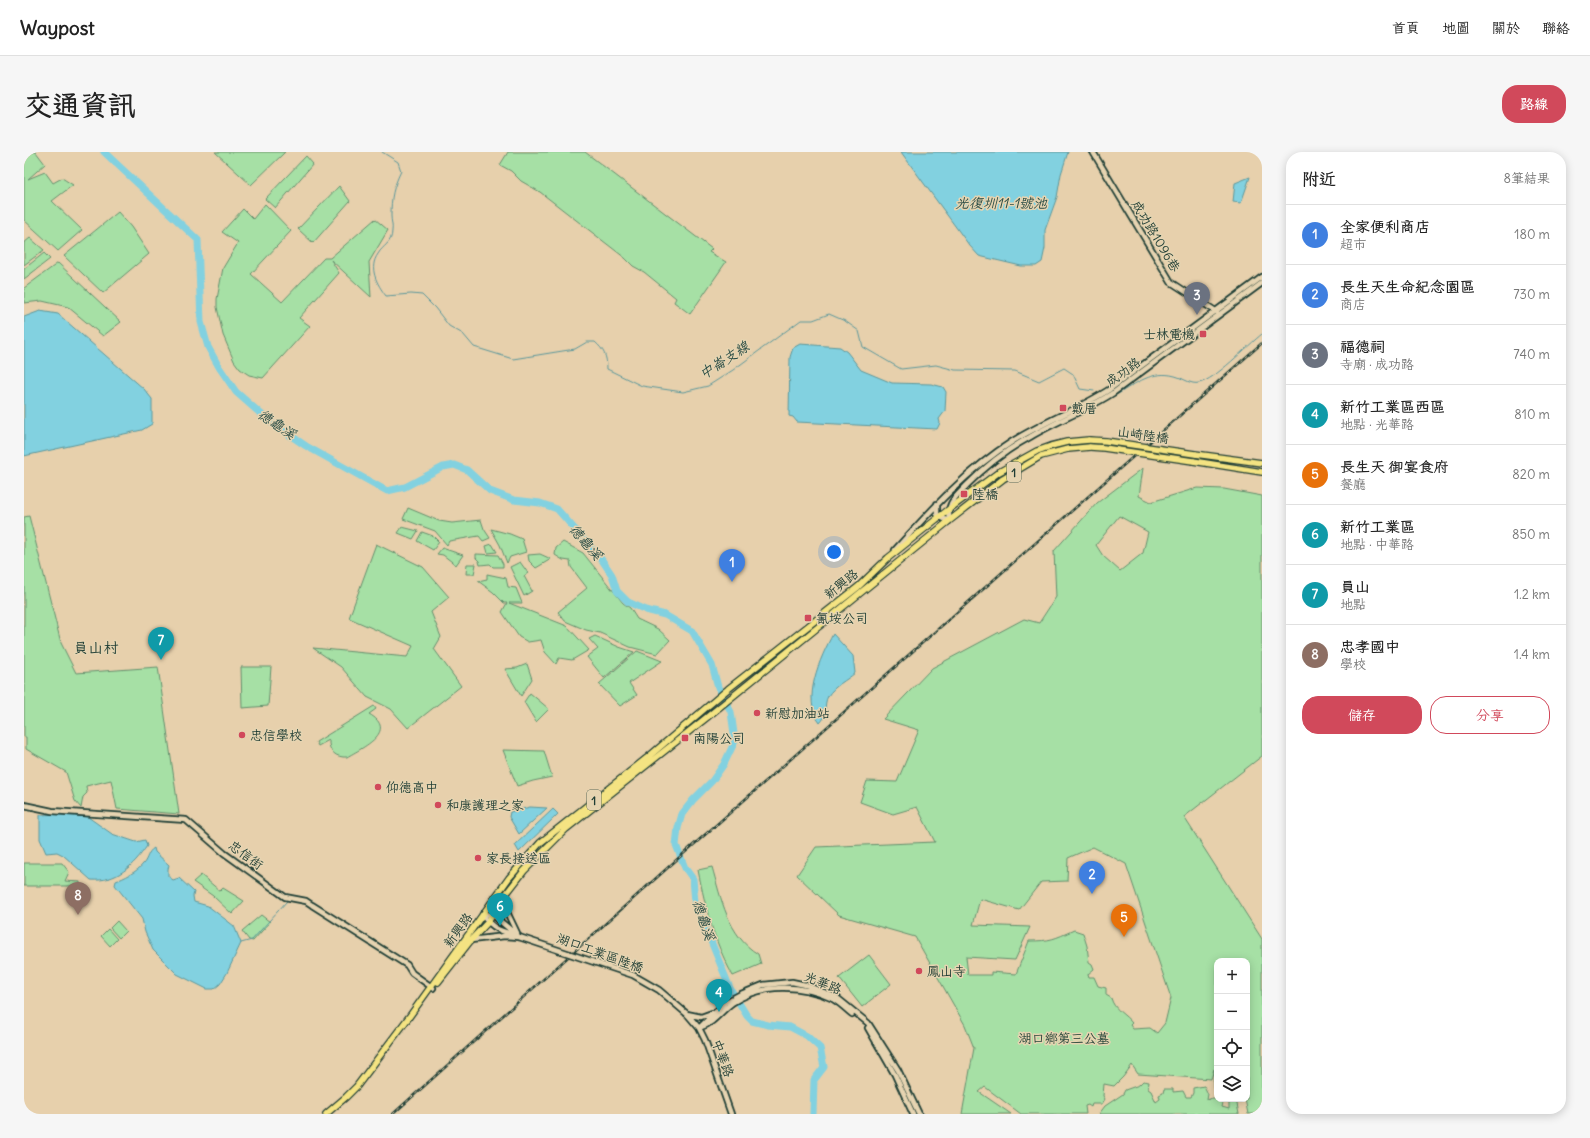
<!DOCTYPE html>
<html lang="zh-TW">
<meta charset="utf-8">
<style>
:root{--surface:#fff;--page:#f6f6f6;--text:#222;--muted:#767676;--line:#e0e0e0;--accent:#d1495b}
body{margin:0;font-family:Delius,"LXGW WenKai TC",sans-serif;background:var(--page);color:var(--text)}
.controls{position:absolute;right:12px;bottom:12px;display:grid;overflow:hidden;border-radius:8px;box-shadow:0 2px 10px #0003}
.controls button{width:36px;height:36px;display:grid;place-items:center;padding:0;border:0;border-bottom:1px solid var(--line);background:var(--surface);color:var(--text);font:20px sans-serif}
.you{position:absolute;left:810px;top:400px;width:14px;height:14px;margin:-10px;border:3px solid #fff;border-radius:50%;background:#1a73e8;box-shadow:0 0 0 6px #1a73e833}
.badge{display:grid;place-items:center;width:26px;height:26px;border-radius:50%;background:var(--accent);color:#fff;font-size:13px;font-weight:700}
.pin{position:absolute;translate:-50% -33px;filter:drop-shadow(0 1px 2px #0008)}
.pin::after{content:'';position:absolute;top:21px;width:14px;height:12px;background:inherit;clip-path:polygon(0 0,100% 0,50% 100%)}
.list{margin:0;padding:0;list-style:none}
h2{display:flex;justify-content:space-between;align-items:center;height:52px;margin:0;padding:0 16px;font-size:17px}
h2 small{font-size:13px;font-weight:400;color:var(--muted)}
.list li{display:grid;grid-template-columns:26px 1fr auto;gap:12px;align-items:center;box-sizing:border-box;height:60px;padding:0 16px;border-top:1px solid var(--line)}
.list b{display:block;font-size:15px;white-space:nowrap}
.list p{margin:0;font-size:13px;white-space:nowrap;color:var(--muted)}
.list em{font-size:13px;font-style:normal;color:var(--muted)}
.actions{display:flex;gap:8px;padding:12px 16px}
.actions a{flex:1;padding:9px 0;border:1px solid var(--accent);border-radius:16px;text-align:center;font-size:14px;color:var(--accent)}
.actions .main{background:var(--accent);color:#fff}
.icon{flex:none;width:22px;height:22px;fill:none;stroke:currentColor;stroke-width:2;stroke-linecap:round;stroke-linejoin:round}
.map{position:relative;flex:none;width:1238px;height:962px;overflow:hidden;border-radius:16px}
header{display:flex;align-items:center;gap:24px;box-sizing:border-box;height:56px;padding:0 20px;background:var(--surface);border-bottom:1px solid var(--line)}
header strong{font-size:19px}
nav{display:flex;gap:22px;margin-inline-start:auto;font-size:14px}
.intro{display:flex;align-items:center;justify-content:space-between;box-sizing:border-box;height:96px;padding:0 24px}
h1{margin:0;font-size:28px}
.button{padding:10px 18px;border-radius:16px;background:var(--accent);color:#fff;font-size:14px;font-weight:700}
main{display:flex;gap:24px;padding:0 24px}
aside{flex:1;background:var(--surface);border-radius:16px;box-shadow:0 2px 10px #0003}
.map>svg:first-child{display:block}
.green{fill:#a6e0a5;stroke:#628e6c;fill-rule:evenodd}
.water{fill:#82d1e0;stroke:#5a969b}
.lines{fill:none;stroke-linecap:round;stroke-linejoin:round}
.stream{stroke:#5a969b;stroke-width:1}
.river{stroke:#82d1e0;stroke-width:7}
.minor-casing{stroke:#1f3d34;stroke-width:8}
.major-casing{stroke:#1f3d34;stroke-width:8}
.minor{stroke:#e6d4b1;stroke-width:4.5}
.major{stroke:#f4e382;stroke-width:5.5}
.rail-casing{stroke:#1f3d34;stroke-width:2.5}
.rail{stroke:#e6d4b1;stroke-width:1;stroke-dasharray:3;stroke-linecap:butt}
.minor-bridge-casing{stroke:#1f3d34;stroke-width:8;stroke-linecap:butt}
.major-bridge-casing{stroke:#1f3d34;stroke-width:8;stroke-linecap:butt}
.minor-bridge{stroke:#e6d4b1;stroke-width:4.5}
.major-bridge{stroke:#f4e382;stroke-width:5.5}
.poi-dot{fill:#d1495b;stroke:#e6d4b1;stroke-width:1.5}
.labels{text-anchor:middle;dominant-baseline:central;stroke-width:3;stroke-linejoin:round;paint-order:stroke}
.shield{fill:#e6d4b1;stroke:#5b6a5a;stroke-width:1}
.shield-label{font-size:12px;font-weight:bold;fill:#1f3d34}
.street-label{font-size:13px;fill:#1f3d34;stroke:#e6d4b1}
.poi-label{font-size:13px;fill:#1f3d34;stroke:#e6d4b1;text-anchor:start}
.park-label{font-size:13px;fill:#26453a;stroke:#e6d4b1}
.water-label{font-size:14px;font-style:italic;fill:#294c45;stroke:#e6d4b1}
.quarter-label{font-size:15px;fill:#1f3d34;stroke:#e6d4b1}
</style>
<header>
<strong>Waypost</strong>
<nav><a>首頁</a><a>地圖</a><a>關於</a><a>聯絡</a></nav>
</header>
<div class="intro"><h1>交通資訊</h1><a class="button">路線</a></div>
<main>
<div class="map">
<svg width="1238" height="962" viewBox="0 0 1238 962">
<rect width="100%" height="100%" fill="#e7d0ac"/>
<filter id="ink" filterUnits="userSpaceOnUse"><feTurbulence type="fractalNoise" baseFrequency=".025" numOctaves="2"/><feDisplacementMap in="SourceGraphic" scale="8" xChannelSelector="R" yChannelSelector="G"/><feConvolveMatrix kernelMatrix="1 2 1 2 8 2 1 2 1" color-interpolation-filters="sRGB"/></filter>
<g filter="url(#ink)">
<path class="green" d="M 0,0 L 12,0 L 21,12 L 4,27 L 21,20 L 29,31 L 38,26 L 49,33 L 28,49 L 58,78 L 34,99 L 0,68 Z
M 191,0 L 261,0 L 227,33 Z
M 484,0 L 561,0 L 688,97 L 685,100 L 702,110 L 666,162 L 650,150 L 652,146 L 620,120 L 609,114 L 601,106 L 516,40 L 497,29 L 487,19 L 476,13 Z
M 282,4 L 289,12 L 251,56 L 241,47 Z
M 315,34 L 326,49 L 289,91 L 274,77 Z
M 241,52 L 267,79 L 227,122 L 258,150 L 300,106 L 306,106 L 351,67 L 364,78 L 345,110 L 347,145 L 307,108 L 315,121 L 275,166 L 286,174 L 239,226 L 225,223 L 216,217 L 210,209 L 199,183 L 193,155 L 193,147 L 199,116 L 214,91 L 198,80 L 219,57 L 229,67 Z
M 94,60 L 107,75 L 125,102 L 79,141 L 40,104 Z
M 6,86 L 20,98 L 0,113 L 0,91 Z
M 20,101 L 26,107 L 0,127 L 0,117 Z
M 34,111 L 97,170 L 79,184 L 44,155 L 18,149 L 0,151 L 0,136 Z
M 1119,316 L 1115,344 L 1127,350 L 1173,336 L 1200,337 L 1238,344 L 1238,604 L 1160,665 L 1238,787 L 1238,962 L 1224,962 L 1221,947 L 1223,947 L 1223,809 L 1193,809 L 1193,910 L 1191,914 L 1193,914 L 1193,938 L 1189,936 L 1190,917 L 1187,927 L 1114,922 L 1108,913 L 1099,925 L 1090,934 L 1080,932 L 1079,944 L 1081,947 L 1078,952 L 1068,952 L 1067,955 L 1064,953 L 1061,954 L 1062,962 L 997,962 L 961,935 L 955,940 L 987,962 L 938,962 L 950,896 L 941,873 L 891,785 L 815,763 L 773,723 L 792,695 L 911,690 L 893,655 L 869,662 L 836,650 L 843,629 L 873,630 L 895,578 L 859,567 L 908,516 L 1000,467 L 1015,471 L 1032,445 L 1030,399 L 1073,351 ZM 1095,364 L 1124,380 L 1119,401 L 1096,419 L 1079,404 L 1072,393 ZM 1069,695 L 1102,712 L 1147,846 L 1141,871 L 1133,881 L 1126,876 L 1109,877 L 1106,873 L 1108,871 C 1101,862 1090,858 1087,846 L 1082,843 L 1082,836 L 1074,834 L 1070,825 L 1065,825 L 1064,822 L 1070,817 L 1068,812 L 1065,810 L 1063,794 L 1059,781 L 1050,778 C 1030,787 1027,789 1005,789 L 992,822 L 967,820 L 967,823 L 944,823 L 942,805 L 991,808 L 1006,775 L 949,773 L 956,747 L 995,758 L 1017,730 L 1043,729 L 1044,706 Z
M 384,356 L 415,369 L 428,371 L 457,368 L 460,377 L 466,386 L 459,389 L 455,384 L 425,389 L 423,393 L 411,379 L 379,367 Z
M 5,364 L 37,491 L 52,521 L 134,515 L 155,662 L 93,657 L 87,628 L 62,634 L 63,641 L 59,645 L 57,656 L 51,649 L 42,620 L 2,597 L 2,585 L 0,585 L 0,365 Z
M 378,375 L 394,379 L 389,387 L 374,381 Z
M 467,377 L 486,382 L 498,387 L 502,400 L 486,405 L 483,411 L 476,393 Z
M 398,380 L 409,384 L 415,390 L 409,398 L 393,389 Z
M 539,390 L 559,401 L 599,451 L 606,456 L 613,467 L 634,477 L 646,488 L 633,502 L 606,495 L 576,481 L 562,478 L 541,469 L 534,460 L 563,436 L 547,415 L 546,409 L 539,408 L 531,403 L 532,396 Z
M 352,392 L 399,415 L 425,445 L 407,460 L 417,485 L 410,497 L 437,534 L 384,576 L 367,557 L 343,545 L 317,515 L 289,496 L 383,505 L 389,494 L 325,466 Z
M 468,392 L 473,400 L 464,401 L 462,394 Z
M 418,396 L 439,403 L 432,413 L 419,403 L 413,402 Z
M 452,402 L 474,403 L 479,412 L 479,415 L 469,415 L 466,412 L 456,413 L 455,409 L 452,406 Z
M 516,402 L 527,407 L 512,416 L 505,409 L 504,403 Z
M 496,410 L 504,421 L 500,424 L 508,439 L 500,444 L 486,415 Z
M 443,412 L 452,412 L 450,422 L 442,422 Z
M 463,422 L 482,426 L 484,435 L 492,436 L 498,451 L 485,451 L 543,474 L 565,498 L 548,508 L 535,506 L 532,512 L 521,500 L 517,488 L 504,490 L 495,485 L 478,460 L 483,451 L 480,451 L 469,440 L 454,429 L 463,427 Z
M 571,484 L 595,495 L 610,500 L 580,526 L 563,505 L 574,497 L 565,487 Z
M 613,499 L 638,509 L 605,531 L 613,543 L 596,554 L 575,532 Z
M 503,512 L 508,527 L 497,544 L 481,517 L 493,516 Z
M 217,515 L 247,515 L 244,554 L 218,556 Z
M 506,541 L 525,557 L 512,570 L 500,550 Z
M 350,554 L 352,557 L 345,562 C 375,579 338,596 323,605 C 312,606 304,599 305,588 L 294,594 L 292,590 Z
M 479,598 L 520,599 L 528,625 L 509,629 L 493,634 Z
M 0,711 L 38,711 L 45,720 L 41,729 L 56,730 L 56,734 L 0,734 Z
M 688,715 C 697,746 704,784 734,802 L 737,812 L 709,824 C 689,787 682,758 674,718 Z
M 177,723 L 196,739 L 199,736 L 220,749 L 208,762 L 189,744 L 169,730 Z
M 237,763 L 246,770 L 229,789 L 225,788 L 218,779 Z
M 93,769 L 102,779 L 95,786 L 86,776 Z
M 84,777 L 93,787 L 86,794 L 77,784 Z
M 845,803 L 867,832 L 838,855 L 815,826 Z
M 1119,929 L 1125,930 L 1124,937 L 1127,939 L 1132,950 L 1136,947 L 1135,943 L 1139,941 L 1140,937 L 1149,937 L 1149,940 L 1159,939 L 1162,945 L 1167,945 L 1169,941 L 1169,936 L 1180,934 L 1184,942 L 1183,948 L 1188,946 L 1200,947 L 1198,955 L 1205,957 L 1205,947 L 1216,947 L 1212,947 L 1215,962 L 1075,962 L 1081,954 L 1099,942 L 1101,938 L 1115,933 Z"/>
<path class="water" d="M 877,0 L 1044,0 L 1037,22 L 1033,45 L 1021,78 L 1021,96 L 1018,110 L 1012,114 L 997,114 L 955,104 L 945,93 Z
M 1226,25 L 1217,51 L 1209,50 L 1211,31 Z
M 16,159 L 34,162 L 120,237 L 128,247 L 128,272 L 118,278 L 0,304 L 0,165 Z
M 776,192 L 816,195 L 823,200 L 837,218 L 868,231 L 907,232 L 919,235 L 922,240 L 921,259 L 915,267 L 916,271 L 913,277 L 773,270 L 769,265 L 765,264 L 766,205 L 769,196 Z
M 809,482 L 829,504 L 831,521 C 823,528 810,534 804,544 C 799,553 804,564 796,571 C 777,548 796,506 809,482 Z
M 506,655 L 523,656 L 495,682 L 485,665 L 486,660 Z
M 529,657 L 534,662 L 495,700 L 491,693 Z
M 36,662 L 64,665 L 88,682 L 112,690 L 121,688 L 123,694 C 109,714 93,730 67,728 L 39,703 L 33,700 L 22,701 L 16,687 L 16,663 Z
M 130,696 L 131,700 L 145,713 L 144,717 L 144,724 L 149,728 L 155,726 L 170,740 L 169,744 L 170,750 L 184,754 L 210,774 L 217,791 L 203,821 L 196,832 L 190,837 L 183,837 L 153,822 L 129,798 L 121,780 L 118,767 L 91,733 L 92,729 C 100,726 113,720 119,712 C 124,707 123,700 130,696 Z"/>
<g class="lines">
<path class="stream" d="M 358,0 L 374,10 L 377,19 C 369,36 367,45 367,64 C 367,69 369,74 368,79 C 368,92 359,93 354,102 C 344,116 353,132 362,144 L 387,142 L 398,143 L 411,156 L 425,174 L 439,182 L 450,195 L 489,207 L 551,197 L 563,190 L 571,190 C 580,198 583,204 583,217 L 618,234 L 659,240 L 684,234 L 709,218 L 777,168 L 789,168 L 805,162 L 821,169 L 835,179 L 839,195 L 877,217 L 912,213 L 931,218 L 991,219 L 1015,229 L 1040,216 L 1049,222 L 1056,237 L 1070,239
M 1094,242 C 1112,231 1129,218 1151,224 C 1159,226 1167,233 1175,231 C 1191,228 1224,193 1238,182
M 217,791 L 228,788 L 263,749"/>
<path class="river" d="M 80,0 L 174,88 L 177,170 L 184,195 L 195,215 L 212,240 L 245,269 L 282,294 L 363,339 L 381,335 L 419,315 L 430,313 L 443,318 L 466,339 L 490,348 L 516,351 L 533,357 L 578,408 L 588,423 L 593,439 L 604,450 L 622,458 L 641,463 L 668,479 L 688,513 L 694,535 L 707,560 L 711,589 L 700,612 L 688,629 L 669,648 L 658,662 L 654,676 L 652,693 L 661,716 L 669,727 L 671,750 L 706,836 L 723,864 L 728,869 L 744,873 L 766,875 L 783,884 L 796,896 L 800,915 L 790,928 L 789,962"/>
<g class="minor-casing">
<path id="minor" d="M 1069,0 L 1147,130 L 1193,160
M 913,352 L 913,362 L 916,365 L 925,369 C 923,350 931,346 943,333 C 962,314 982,298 1006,285 C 1033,269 1063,258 1089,241 L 1238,131
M 871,398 C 907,358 943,318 989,289 C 1021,269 1055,257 1086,237 L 1238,125
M 0,653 L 28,659 L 162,668 L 200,701 L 261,745 L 282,749 L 288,753 L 383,813 L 388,821 L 409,836
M 479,746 L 481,756 L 493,781
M 459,762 C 465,774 475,779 488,782
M 459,762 L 469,763 L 495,785
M 447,788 L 481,784 L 495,785
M 663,862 L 675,876 L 681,888 L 707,962
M 663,862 L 677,865 L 688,861
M 677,875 C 690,871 697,859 708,851 C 738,831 777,832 809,847 C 816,851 822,857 828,862
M 675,876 L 702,850 L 717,842 L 739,833 L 768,830 L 782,833 L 812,845 L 844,871 L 874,918 L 895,962
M 844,876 L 871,923 L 889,962"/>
</g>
<g class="major-casing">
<path id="major" d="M 1171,302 L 1238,311
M 1169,309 L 1238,320
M 414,830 L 447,788 L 464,770 L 479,746 L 500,719 L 542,677 L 682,566 L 925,369 L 979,327 L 1017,304 L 1044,297 L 1066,295
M 302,962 L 322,945 L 333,934 L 385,865 L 485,726 L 516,691 L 623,606 L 704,537 L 834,435 L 864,406 L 924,358 L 975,320 L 1013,299 L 1027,294 L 1043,290 L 1065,288"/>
</g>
<use href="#minor" class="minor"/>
<use href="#major" class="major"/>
<g class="rail-casing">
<path id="rail" d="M 369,962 L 649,711 L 1238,191"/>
</g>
<use href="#rail" class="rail"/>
<g class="minor-bridge-casing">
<path id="minor-bridge" d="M 495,785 L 609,823 L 635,838 L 663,862"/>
</g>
<g class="major-bridge-casing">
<path id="major-bridge" d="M 1065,288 L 1082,289 L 1171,302
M 1066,295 L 1080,296 L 1169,309"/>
</g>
<use href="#minor-bridge" class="minor-bridge"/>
<use href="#major-bridge" class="major-bridge"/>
</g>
</g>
<g class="poi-dot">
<rect x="1175" y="178" width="8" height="8" rx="2"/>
<rect x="1035" y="252" width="8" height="8" rx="2"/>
<rect x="936" y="338" width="8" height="8" rx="2"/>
<rect x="780" y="462" width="8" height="8" rx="2"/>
<circle cx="733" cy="561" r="4"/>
<circle cx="218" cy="583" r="4"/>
<rect x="657" y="582" width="8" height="8" rx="2"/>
<circle cx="354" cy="635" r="4"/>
<circle cx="414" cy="653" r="4"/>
<circle cx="454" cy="706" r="4"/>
<circle cx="895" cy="819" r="4"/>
</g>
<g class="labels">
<g class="shield">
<rect x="983" y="310" width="14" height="20" rx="3"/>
<rect x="563" y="638" width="14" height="20" rx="3"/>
</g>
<g class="shield-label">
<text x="990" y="320">1</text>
<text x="570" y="648">1</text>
</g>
<g class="street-label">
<text transform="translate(1132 84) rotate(59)">成功路1096巷</text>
<text transform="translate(1099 220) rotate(-36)">成功路</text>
<text transform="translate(1119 283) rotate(8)">山崎陸橋</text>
<text transform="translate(817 432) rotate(-39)">新興路</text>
<text transform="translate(222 703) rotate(36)">忠信街</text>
<text transform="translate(434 778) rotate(-54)">新興路</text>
<text transform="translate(576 801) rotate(20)">湖口工業區陸橋</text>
<text transform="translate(799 831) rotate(22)">光華路</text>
<text transform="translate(699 906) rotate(70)">中華路</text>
</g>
<g class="poi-label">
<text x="1171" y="182" text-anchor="end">士林電機</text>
<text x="1047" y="256">戴厝</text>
<text x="948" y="342">陸橋</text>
<text x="792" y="466">氰垵公司</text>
<text x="741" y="561">新慰加油站</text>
<text x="226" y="583">忠信學校</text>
<text x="669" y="586">南陽公司</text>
<text x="362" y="635">仰德高中</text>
<text x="422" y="653">和康護理之家</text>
<text x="462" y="706">家長接送區</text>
<text x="903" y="819">鳳山寺</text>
</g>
<g class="park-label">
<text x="1040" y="886">湖口鄉第三公墓</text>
</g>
<g class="water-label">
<text x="977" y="51">光復圳11-1號池</text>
<text transform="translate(700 208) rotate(-33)">中崙支線</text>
<text transform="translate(253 272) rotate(34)">德龜溪</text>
<text transform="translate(562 390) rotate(49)">德龜溪</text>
<text transform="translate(680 768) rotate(71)">德龜溪</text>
</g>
<g class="quarter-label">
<text x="72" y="495">員山村</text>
</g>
</g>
</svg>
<div class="controls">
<button>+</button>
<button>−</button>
<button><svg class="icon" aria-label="locate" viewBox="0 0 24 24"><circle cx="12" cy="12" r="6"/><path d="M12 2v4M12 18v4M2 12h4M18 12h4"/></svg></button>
<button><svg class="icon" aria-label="layers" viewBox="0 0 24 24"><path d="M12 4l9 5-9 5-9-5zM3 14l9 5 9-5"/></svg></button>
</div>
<div class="you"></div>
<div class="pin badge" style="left:708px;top:430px;background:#3f7fe0">1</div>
<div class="pin badge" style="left:1068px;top:742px;background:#3f7fe0">2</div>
<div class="pin badge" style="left:1173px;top:163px;background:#6b7280">3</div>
<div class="pin badge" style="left:695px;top:860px;background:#0f9aa8">4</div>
<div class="pin badge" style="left:1100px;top:785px;background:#e8710a">5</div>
<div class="pin badge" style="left:476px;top:774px;background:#0f9aa8">6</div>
<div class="pin badge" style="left:137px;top:508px;background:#0f9aa8">7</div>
<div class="pin badge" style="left:54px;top:763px;background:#8d6e63">8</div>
</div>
<aside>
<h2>附近<small>8筆結果</small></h2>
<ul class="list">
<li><span class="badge" style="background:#3f7fe0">1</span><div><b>全家便利商店</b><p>超市</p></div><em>180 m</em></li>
<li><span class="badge" style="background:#3f7fe0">2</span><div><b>長生天生命紀念園區</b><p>商店</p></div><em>730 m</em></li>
<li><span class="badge" style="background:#6b7280">3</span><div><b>福德祠</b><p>寺廟 · 成功路</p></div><em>740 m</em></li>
<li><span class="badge" style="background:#0f9aa8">4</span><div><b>新竹工業區西區</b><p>地點 · 光華路</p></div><em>810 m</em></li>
<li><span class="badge" style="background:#e8710a">5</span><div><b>長生天 御宴食府</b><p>餐廳</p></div><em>820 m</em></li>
<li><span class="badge" style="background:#0f9aa8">6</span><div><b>新竹工業區</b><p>地點 · 中華路</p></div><em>850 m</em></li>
<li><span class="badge" style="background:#0f9aa8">7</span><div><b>員山</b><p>地點</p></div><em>1.2 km</em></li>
<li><span class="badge" style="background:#8d6e63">8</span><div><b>忠孝國中</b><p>學校</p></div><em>1.4 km</em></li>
</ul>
<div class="actions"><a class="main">儲存</a><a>分享</a></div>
</aside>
</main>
